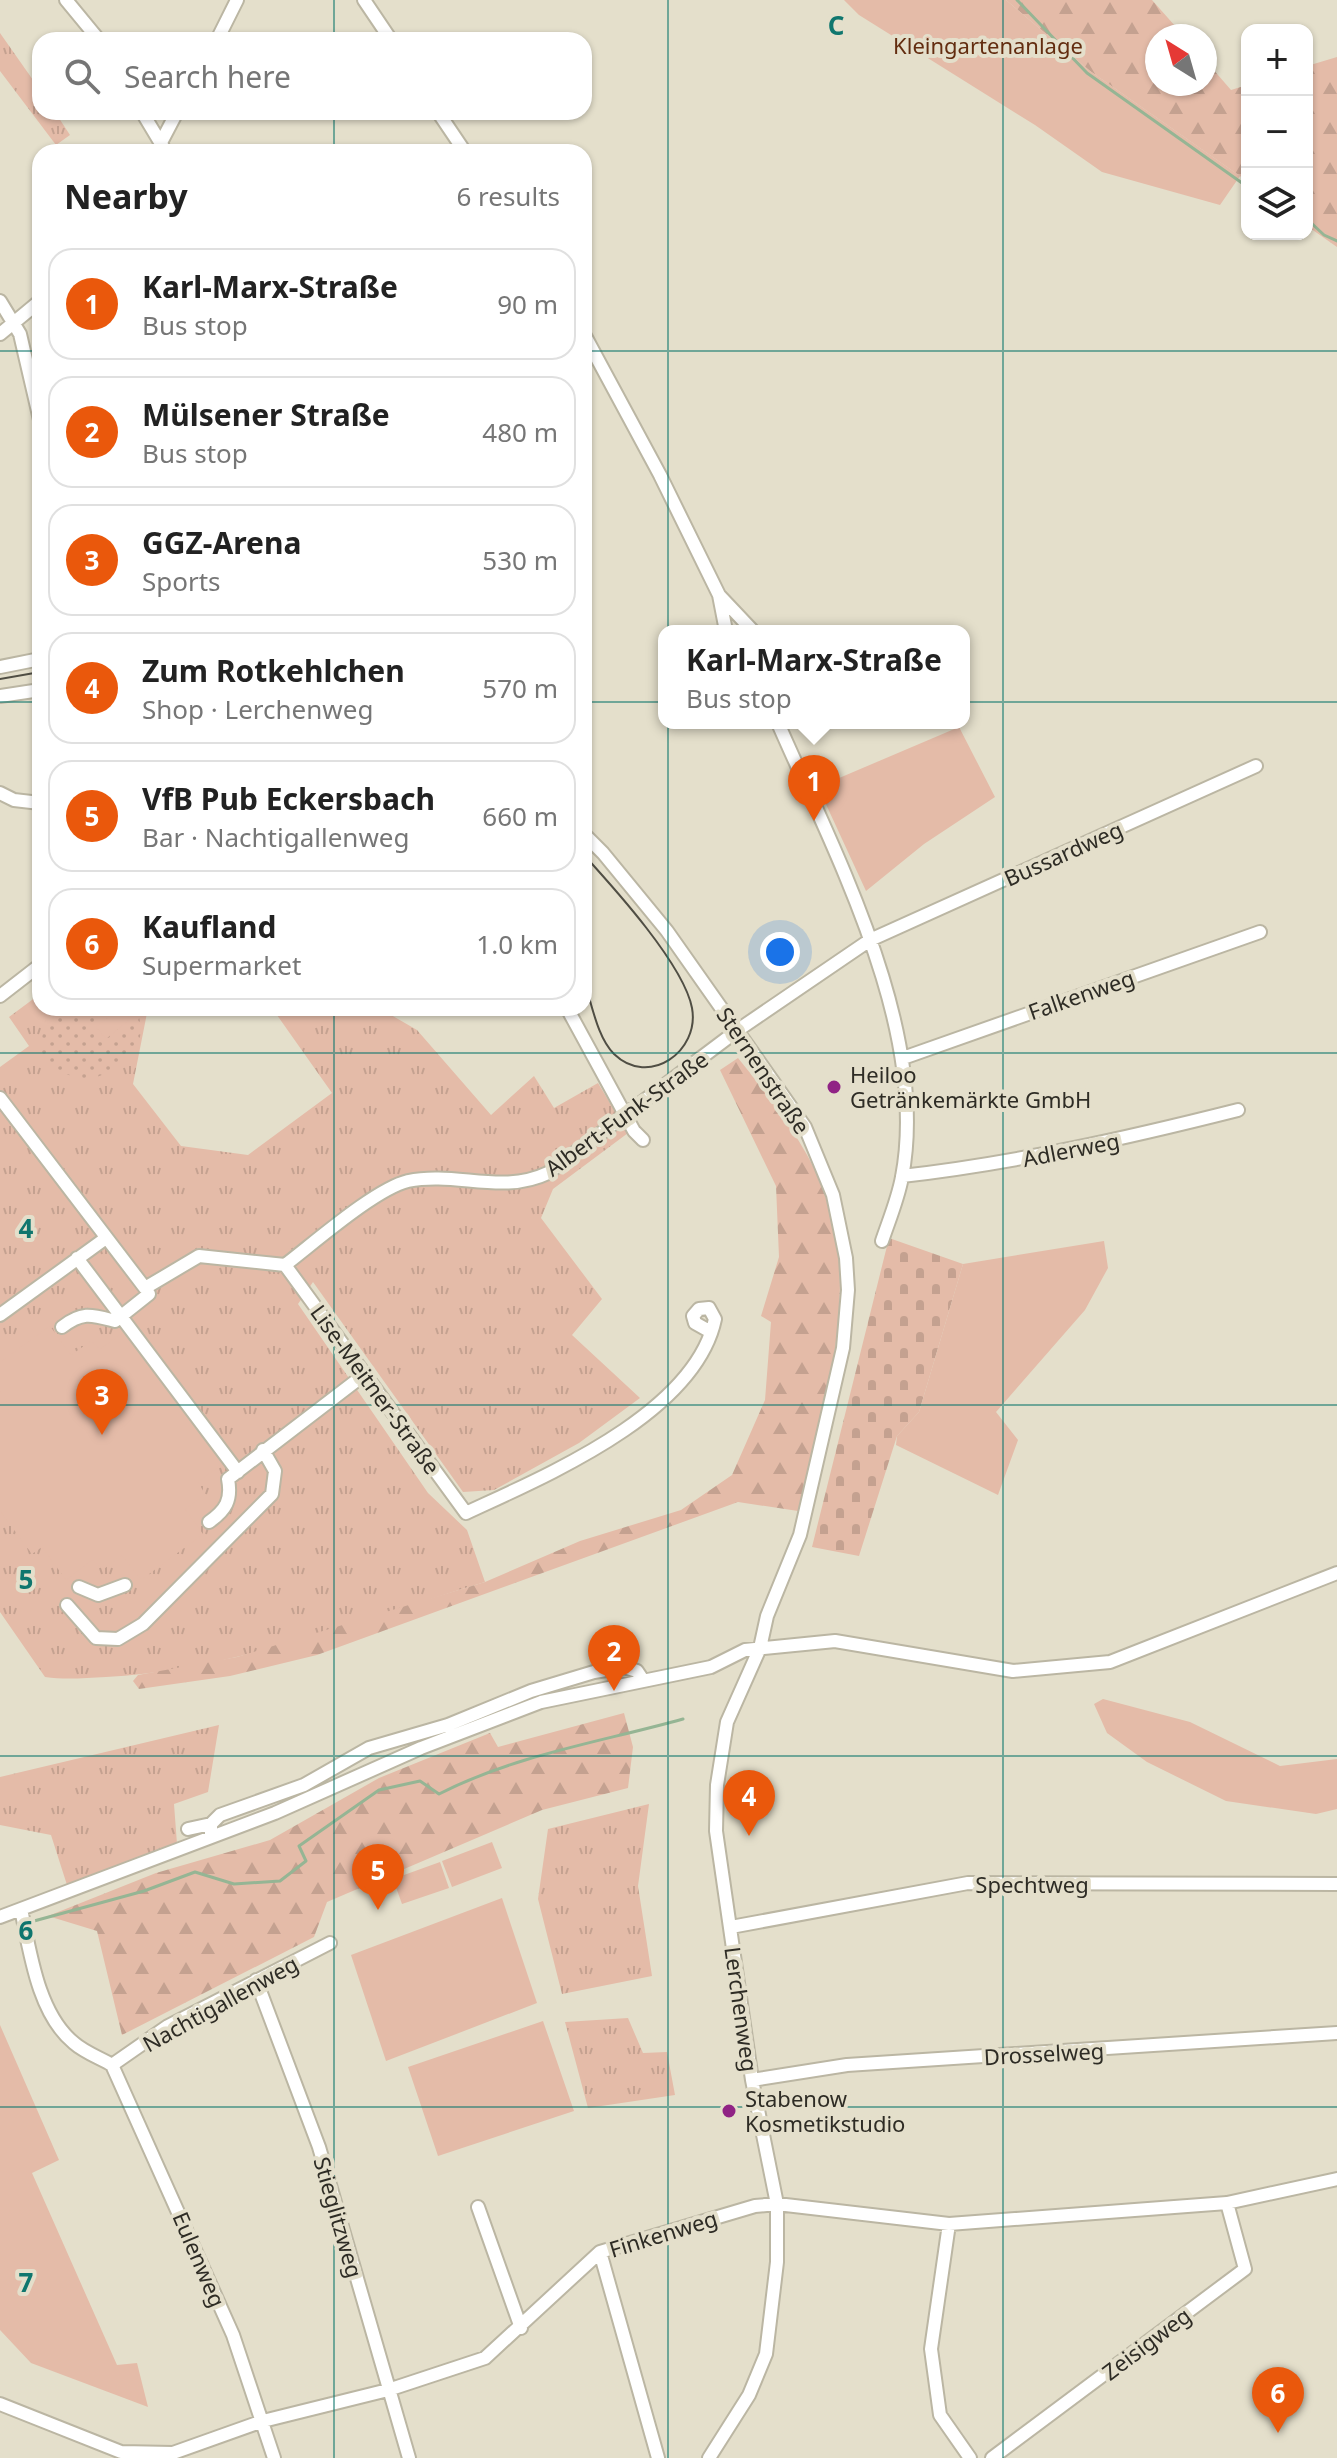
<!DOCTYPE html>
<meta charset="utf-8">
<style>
:root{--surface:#fff;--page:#f2f2f2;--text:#222;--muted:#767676;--line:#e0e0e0;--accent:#ea580c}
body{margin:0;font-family:"Noto Sans",sans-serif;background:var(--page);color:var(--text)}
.controls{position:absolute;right:24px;top:24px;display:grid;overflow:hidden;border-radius:16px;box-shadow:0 2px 6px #0004}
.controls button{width:72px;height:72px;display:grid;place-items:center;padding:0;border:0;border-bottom:2px solid var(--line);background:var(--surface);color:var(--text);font:40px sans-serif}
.compass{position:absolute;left:1145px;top:24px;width:72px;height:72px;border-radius:50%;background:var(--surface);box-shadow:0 2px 6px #0004;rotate:323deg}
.you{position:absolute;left:780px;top:952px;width:28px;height:28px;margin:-20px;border:6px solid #fff;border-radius:50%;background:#1a73e8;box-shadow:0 0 0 12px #1a73e833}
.badge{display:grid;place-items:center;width:52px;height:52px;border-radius:50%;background:var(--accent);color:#fff;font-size:26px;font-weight:700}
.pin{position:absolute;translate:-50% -66px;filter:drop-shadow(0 2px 4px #0008)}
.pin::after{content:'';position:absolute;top:42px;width:28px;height:24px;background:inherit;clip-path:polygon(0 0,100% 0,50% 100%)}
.popup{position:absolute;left:658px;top:625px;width:312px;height:104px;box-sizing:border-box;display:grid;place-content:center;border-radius:16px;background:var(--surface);filter:drop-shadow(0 2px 6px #0005);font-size:26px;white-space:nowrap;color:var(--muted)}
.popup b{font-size:30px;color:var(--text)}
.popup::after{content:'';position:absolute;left:50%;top:100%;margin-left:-16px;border:16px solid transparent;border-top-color:var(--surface)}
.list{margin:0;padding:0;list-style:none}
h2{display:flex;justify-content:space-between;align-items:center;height:104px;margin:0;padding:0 32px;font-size:34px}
h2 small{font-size:26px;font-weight:400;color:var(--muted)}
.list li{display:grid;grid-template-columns:52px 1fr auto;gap:24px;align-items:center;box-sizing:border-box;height:112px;margin:0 16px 16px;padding:0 16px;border:2px solid var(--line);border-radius:24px}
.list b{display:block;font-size:30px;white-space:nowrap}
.list p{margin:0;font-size:26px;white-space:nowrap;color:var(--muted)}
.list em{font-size:26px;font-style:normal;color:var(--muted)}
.icon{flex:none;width:44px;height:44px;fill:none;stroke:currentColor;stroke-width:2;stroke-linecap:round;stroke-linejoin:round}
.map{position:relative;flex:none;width:1337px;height:2458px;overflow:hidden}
.search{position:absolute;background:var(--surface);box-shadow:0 2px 6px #0004;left:32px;top:32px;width:560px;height:88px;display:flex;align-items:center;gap:20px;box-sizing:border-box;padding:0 28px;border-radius:24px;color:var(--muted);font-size:30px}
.panel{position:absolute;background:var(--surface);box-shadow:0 2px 6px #0004;left:32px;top:144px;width:560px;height:872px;border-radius:24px}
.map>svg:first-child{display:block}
.grass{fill:url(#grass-tufts)}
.forest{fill:url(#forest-firs)}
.cemetery{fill:url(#cemetery-stones)}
.park{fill:url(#park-dots)}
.garden{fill:#e4bba8}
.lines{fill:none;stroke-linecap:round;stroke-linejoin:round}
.stream{stroke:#95b594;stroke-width:3}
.minor-casing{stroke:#bbb6a3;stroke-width:16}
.minor{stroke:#fff;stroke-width:12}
.tram{stroke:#504e44;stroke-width:2}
.grid{fill:none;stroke:#0f766e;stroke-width:2;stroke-opacity:0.55}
.poi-dot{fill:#902385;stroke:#e4dfcb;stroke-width:3}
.labels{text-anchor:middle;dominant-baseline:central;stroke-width:8;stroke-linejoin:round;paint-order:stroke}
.park-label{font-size:22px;fill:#632d10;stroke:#e4dfcb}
.street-label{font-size:22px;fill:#2e2c25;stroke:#e4dfcb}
.poi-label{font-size:22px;fill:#2e2c25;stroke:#e4dfcb;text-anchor:start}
.grid-label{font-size:26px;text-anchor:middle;font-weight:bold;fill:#0f766e;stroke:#e4dfcb;stroke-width:8;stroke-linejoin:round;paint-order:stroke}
</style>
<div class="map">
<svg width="1337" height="2458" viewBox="0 0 1337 2458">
<defs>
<pattern id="grass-tufts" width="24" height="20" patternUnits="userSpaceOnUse" patternTransform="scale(2)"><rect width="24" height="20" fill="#e4bba8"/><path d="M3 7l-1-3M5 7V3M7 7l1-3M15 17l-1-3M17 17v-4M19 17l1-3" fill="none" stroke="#c4a190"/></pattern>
<pattern id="forest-firs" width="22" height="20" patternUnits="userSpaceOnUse" patternTransform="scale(2)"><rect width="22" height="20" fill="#e4bba8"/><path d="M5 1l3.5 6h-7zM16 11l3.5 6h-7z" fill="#c4a190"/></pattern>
<pattern id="cemetery-stones" width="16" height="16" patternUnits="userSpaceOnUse" patternTransform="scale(2)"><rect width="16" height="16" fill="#e4bba8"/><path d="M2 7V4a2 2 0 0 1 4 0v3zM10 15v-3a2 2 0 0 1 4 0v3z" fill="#c4a190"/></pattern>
<pattern id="park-dots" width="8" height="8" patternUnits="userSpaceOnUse" patternTransform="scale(2)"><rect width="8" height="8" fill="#e4bba8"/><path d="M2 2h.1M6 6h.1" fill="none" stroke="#c4a190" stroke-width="1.8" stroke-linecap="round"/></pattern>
</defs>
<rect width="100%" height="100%" fill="#e4dfcb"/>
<path class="grass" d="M 0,33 L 40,90 L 40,112 L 55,112 L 70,135 L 56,145 L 0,71 Z
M 40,994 L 40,1008 L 148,1008 L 133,1084 L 181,1146 L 248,1155 L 332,1093 L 272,1008 L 379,1008 L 417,1030 L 491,1115 L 534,1076 L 554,1108 L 598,1083 L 628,1133 L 553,1189 L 541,1218 L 602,1299 L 572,1335 L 640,1398 L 579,1443 L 494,1490 L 463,1492 L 313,1282 L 298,1304 L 428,1493 L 467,1530 L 485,1582 C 362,1619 236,1670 106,1677 C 85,1678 65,1680 45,1677 L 0,1612 L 0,1067 L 29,1046 L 9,1017 Z
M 219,1725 L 208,1792 L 174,1804 L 177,1844 L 67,1885 L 51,1835 L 0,1825 L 0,1777 Z
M 649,1804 L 638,1886 L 652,1976 L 562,1994 L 538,1899 L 548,1829 Z
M 628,2018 L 643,2053 L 667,2052 L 675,2095 L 588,2108 L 565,2022 Z"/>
<path class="forest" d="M 1006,0 L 1152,0 L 1184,36 L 1157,36 L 1157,84 L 1205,84 L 1205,60 L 1231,90 L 1247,85 L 1247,181 L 1090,71 Z
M 1337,57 L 1337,247 L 1307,226 L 1307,66 Z
M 738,1058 C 769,1096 810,1149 826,1196 C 861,1301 822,1408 798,1511 L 738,1502 L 317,1655 L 230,1676 L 139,1689 L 133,1681 L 138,1675 L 237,1657 L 485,1582 L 580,1541 L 681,1510 L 732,1475 L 765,1400 L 771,1322 L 761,1316 L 779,1257 L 776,1186 L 720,1070 Z
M 624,1713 L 633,1747 L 628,1788 L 542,1810 L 327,1902 L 314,1937 L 122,2035 L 97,1931 L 48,1916 L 156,1873 L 270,1840 L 379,1778 L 490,1733 L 498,1747 Z"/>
<path class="cemetery" d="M 889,1238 L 963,1264 L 919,1412 L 897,1436 L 859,1556 L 812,1547 Z"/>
<path class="park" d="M 49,1008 L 137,1008 C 150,1054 125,1066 87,1081 L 54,1070 L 39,1050 Z"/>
<path class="garden" d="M 844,0 L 1006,0 L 1090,71 L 1240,176 L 1220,205 L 1102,172 L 1035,125 L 859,15 Z
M 959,727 L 995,797 L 924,844 L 866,891 L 818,787 Z
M 120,1008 L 130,1019 L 106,1039 L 96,1027 Z
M 1104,1241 L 1108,1268 L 1085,1310 L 996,1412 L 1018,1440 L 998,1495 L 896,1445 L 897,1436 L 919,1412 L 963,1264 Z
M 50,1326 L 71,1355 L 91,1341 L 100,1349 L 127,1330 L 225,1462 L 198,1482 L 205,1494 L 185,1509 L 203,1534 L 141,1580 L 122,1555 L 104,1569 L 92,1560 L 66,1580 L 42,1547 L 32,1554 L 0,1511 L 0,1407 L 7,1402 L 0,1391 L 0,1362 Z
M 1103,1699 L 1190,1722 L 1280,1766 L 1337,1759 L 1337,1809 L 1316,1814 L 1226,1801 L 1147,1762 L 1107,1733 L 1094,1704 Z
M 492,1842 L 502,1868 L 452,1887 L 442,1861 Z
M 440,1862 L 449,1888 L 402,1904 L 393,1879 Z
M 502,1898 L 537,2003 L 386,2061 L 351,1955 Z
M 543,2021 L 574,2111 L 438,2156 L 408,2067 Z
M 0,2025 L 59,2160 L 32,2173 L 117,2365 L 137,2363 L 148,2407 L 31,2363 L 0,2330 Z"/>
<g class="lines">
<path class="stream" d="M 1017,0 L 1087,73 L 1242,183
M 1307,219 L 1324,235 L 1337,241
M 34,1921 L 144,1891 L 195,1872 L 234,1884 L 280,1881 L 306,1861 L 299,1846 L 379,1790 L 420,1781 L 439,1794 C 515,1755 601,1742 683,1719"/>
<g class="minor-casing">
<path id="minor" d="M 66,0 L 99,40
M 364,0 L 391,40
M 217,40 L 237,0
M 142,112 L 166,152
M 438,112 L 465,152
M 156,152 L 177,112
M 0,301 L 20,334 L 40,420
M 0,334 L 40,301
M 584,334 L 660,475 L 719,595 L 726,631
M 719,595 L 753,631
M 0,667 L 40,659
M 0,696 L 40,690
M 778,723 C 835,854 930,1031 902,1177 C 898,1199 889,1220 882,1241
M 0,793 L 14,800 L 40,803
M 584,834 L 603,853 L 667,931 L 805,1127 L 833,1195 L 846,1258 L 848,1290 L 843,1348 L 800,1535 L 767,1616 L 760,1648 L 727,1722 L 717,1785 L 716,1831 L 752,2080 L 777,2204 L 777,2262 L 766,2354 L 749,2395 L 709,2458
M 0,996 L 40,965
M 567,1008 L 634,1131 L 643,1140
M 903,1058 L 1260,932
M 0,1098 L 145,1288 L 199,1256 L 285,1265 C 314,1243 375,1189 408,1181 C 456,1171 502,1195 548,1173 L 738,1030 L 870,940 L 1256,766
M 902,1176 C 1016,1163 1127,1138 1238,1110
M 77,1258 L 238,1472
M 285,1265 L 466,1513 C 545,1476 695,1414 715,1319 L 709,1308 L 699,1309 L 693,1316 L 695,1323 L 711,1332
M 0,1315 L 106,1238
M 62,1327 C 83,1311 92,1315 115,1321 L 149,1294
M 209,1522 C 226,1510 232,1500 228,1479 L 365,1374
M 79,1587 L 98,1595 L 125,1585
M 67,1605 L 96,1638 L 118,1639 L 143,1624 L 272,1494 L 275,1471 L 263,1450
M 188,1829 L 211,1824
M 211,1837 L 211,1824 L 220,1815 L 304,1785 L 369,1748 L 448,1725 L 531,1691 L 594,1672 L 624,1667 L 637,1671 L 643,1680
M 21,1909 C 30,1952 38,2014 74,2043 C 84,2052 100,2058 112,2065
M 0,1917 L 275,1813 L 421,1748 L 541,1702 L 711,1667 L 745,1650 L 835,1641 L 1013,1671 L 1110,1662 L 1337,1573
M 731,1927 L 968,1883 L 1337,1884
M 256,1980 L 319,2147 L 409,2458
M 112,2065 L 233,2335 L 274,2458
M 112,2065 L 168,2026 L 330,1943
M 752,2080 L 847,2065 L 1337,2033
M 478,2207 L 521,2328
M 949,2224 L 931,2349 L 940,2415 L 970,2458
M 600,2252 L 658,2458
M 0,2404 L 121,2452 L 173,2453 L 263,2421 L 388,2390 L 485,2358 L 600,2252 L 755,2206 L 777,2204 L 949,2224 L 1227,2203 L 1337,2179
M 992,2458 L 1245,2269 L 1227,2203"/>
</g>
<use href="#minor" class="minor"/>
<path class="tram" d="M 0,679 L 40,672
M 584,855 C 614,888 684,965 692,1008 C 700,1051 649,1088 614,1054 C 597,1037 592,1004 584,981"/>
</g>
<path class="grid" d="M 334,0 L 334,40M 668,0 L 668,2458M 1003,0 L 1003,2458M 334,112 L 334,152M 0,351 L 40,351M 584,351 L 1337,351M 0,702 L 40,702M 584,702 L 1337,702M 334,1008 L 334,2458M 0,1053 L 1337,1053M 0,1405 L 1337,1405M 0,1756 L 1337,1756M 0,2107 L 1337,2107"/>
<g class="poi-dot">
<circle cx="834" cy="1087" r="8"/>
<circle cx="729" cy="2111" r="8"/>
</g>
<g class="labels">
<g class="park-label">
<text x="988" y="45">Kleingartenanlage</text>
</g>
<g class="street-label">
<text transform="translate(1063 853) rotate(-24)">Bussardweg</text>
<text transform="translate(1081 994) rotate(-19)">Falkenweg</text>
<text transform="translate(764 1070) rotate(56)">Sternenstraße</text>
<text transform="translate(626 1113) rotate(-36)">Albert-Funk-Straße</text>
<text transform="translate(1071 1149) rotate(-11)">Adlerweg</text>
<text transform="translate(376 1389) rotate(54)">Lise-Meitner-Straße</text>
<text x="1032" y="1884">Spechtweg</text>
<text transform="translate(220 2003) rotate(-29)">Nachtigallenweg</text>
<text transform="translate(742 2009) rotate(82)">Lerchenweg</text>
<text transform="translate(1044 2053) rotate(-3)">Drosselweg</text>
<text transform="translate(339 2217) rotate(74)">Stieglitzweg</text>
<text transform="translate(663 2233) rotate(-17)">Finkenweg</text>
<text transform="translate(200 2259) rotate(67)">Eulenweg</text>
<text transform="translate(1146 2343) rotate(-37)">Zeisigweg</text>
</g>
<g class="poi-label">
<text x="850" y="1074">Heiloo<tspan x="850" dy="25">Getränkemärkte GmbH</tspan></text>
<text x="745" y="2098">Stabenow<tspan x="745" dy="25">Kosmetikstudio</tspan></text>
</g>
</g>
<g class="grid-label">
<text x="836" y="35">C</text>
<text x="26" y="1238">4</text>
<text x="26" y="1589">5</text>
<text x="26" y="1940">6</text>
<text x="26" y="2292">7</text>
</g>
</svg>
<div class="controls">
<button>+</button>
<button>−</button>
<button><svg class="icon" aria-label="layers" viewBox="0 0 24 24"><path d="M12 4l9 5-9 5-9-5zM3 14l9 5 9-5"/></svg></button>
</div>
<svg class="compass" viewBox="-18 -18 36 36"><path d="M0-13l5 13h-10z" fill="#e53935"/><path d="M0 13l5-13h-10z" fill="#767676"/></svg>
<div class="you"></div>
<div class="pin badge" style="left:814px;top:821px">1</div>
<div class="popup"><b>Karl-Marx-Straße</b>Bus stop</div>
<div class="pin badge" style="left:614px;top:1691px">2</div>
<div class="pin badge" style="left:102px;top:1435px">3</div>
<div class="pin badge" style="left:749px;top:1836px">4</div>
<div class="pin badge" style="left:378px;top:1910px">5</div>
<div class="pin badge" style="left:1278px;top:2433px">6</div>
<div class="search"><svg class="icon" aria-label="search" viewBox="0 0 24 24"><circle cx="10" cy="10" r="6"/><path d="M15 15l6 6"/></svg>Search here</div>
<section class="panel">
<h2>Nearby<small>6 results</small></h2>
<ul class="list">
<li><span class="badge">1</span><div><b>Karl-Marx-Straße</b><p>Bus stop</p></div><em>90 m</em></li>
<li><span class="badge">2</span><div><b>Mülsener Straße</b><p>Bus stop</p></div><em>480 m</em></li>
<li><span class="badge">3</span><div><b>GGZ-Arena</b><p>Sports</p></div><em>530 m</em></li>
<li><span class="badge">4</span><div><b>Zum Rotkehlchen</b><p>Shop · Lerchenweg</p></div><em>570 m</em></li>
<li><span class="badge">5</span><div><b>VfB Pub Eckersbach</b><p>Bar · Nachtigallenweg</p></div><em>660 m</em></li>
<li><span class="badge">6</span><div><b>Kaufland</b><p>Supermarket</p></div><em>1.0 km</em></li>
</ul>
</section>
</div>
